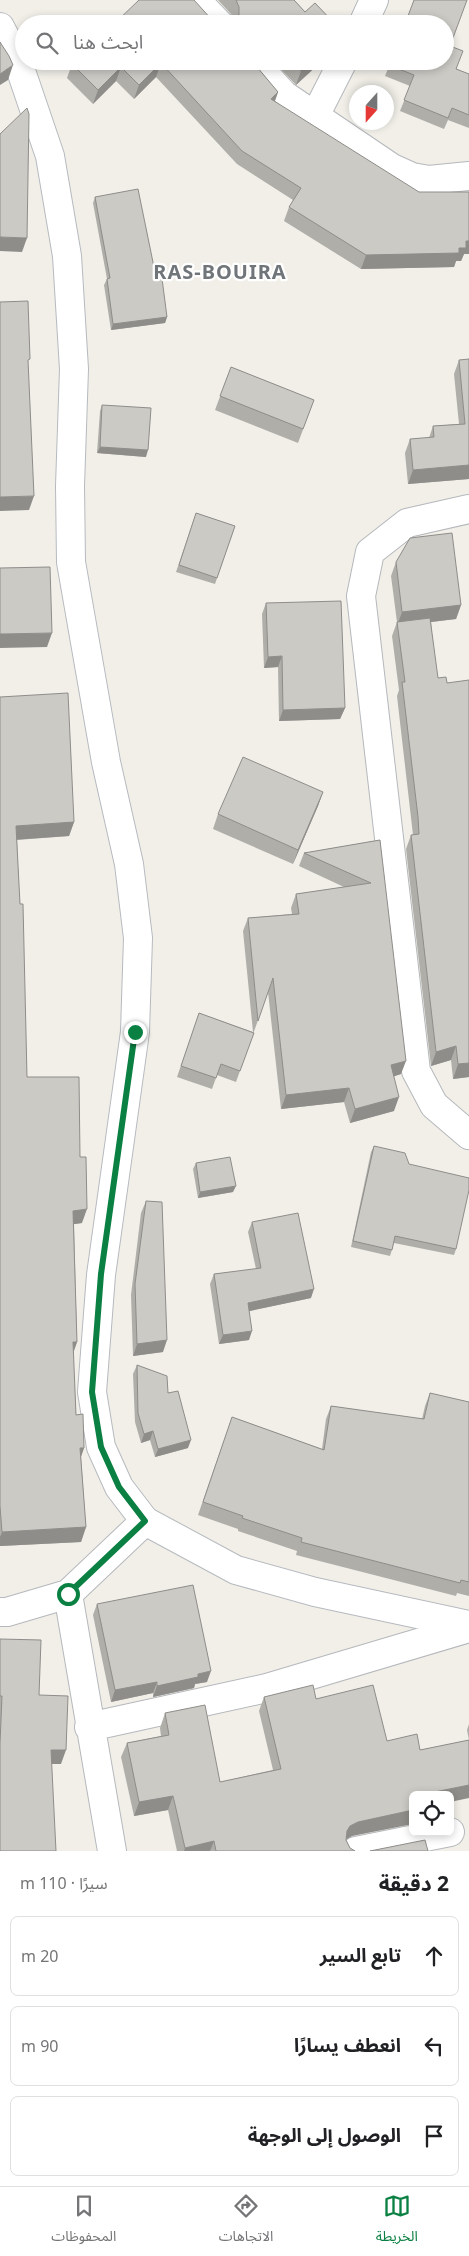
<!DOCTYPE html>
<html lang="ar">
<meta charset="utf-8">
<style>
:root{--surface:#fff;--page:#f6f6f6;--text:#202124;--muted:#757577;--line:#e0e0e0;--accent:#0b8043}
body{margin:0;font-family:"Noto Sans","Noto Sans Arabic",sans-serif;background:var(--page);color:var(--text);direction:rtl}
.controls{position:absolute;right:15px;bottom:15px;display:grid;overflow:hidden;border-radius:8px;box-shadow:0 2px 8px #0003}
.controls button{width:45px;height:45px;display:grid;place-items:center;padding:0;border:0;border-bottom:1px solid var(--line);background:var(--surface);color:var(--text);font:25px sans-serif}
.compass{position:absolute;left:349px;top:85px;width:45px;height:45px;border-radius:50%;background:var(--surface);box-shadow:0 2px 8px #0003;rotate:201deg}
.stop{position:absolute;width:15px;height:15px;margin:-11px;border:4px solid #0b8043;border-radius:50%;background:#fff}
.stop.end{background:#0b8043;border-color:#fff;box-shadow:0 1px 5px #0008}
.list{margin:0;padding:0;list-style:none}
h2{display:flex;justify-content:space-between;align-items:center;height:65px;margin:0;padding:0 20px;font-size:21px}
h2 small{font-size:16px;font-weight:400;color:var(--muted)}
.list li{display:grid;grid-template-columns:32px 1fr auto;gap:15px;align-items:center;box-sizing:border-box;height:80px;margin:0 10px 10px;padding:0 10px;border:1px solid var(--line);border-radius:8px}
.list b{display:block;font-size:19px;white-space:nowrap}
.list em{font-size:16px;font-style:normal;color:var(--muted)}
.icon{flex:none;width:28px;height:28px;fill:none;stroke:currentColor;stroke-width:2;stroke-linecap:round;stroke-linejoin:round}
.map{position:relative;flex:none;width:469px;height:1851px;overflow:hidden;direction:ltr}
.search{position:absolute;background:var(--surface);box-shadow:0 2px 8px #0003;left:15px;right:15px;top:15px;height:55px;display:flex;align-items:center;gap:12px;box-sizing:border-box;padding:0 18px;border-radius:28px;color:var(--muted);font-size:19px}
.sheet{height:335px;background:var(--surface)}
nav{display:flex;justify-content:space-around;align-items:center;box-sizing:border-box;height:70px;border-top:1px solid var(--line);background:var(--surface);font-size:14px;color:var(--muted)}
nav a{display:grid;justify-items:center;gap:2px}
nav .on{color:var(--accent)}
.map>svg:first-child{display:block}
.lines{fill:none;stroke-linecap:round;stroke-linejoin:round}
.street-casing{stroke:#b5b8bc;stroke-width:30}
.secondary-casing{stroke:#b6babf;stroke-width:30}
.street{stroke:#fff;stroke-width:28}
.secondary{stroke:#fff;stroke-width:28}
.wall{fill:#afaea9}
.shaded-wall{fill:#8f8d8a}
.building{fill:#cccac5;stroke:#8f8d8a}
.route{stroke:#0b8043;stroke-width:6}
.labels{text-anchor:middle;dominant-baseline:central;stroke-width:4.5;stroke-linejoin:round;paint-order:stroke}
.district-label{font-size:20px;font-weight:bold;letter-spacing:1px;fill:#70757a;stroke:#fff}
</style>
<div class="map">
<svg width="469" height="1851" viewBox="0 0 469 1851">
<rect width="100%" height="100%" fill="#f1efe8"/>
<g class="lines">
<g class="street-casing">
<path id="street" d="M 196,0 L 219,24
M 363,24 L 374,0
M 253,61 L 284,95 L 392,168 L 412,177 L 429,180 L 469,176
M 315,116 L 343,61
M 469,509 L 407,523 L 370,552 L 361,596 L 416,1071 L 434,1105 L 469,1135
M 68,1594 L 112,1851
M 0,1612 L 7,1612 L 68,1594 L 145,1521
M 89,1727 L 267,1688 L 469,1628
M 356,1851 L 450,1832"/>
</g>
<g class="secondary-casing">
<path id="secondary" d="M 0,27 L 17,59 L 50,156 L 67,256 L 74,369 L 70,486 L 71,562 L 106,762 L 129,864 L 138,938 L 135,1032 L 101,1275 L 92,1392 L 101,1447 L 119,1487 L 145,1521 L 236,1570 L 315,1592 L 469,1625"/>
</g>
<use href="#street" class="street"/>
<use href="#secondary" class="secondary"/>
</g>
<path class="wall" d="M 218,0 L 294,0 L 305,12 L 234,22 L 231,14 Z
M 450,46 L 457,69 L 469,74 L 469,128 L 448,120 L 444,129 L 400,111 L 410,86 L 385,76 L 391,61 Z
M 252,61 L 278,92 L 275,101 L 464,254 L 461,261 L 456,261 L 454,267 L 361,269 L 284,221 L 289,207 L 293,200 L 237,164 L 156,77 L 134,99 L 116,81 L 93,104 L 67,78 L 72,64 Z
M 273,61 L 322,61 L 296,85 Z
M 95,197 L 155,272 L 167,317 L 165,323 L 111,330 L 104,285 L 107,279 L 93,203 Z
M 469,359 L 469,479 L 408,484 L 405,453 L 410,439 L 429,438 L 433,426 L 459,424 L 454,374 L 459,360 Z
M 231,367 L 314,400 L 298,443 L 215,410 Z
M 102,405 L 146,457 L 97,453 L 100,411 Z
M 196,513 L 235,526 L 215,584 L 176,572 Z
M 396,562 L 461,605 L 456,619 L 431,622 L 469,1077 L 453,1079 L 451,1060 L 431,1066 L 406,849 L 411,835 L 413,835 L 397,696 L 399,690 L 392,636 L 397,622 L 391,576 Z
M 266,603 L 345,708 L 340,719 L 279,721 L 278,667 L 264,668 L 262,614 Z
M 0,697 L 74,822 L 69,836 L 17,840 L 27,1077 L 80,1157 L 82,1223 L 74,1224 L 77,1342 L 73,1354 L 76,1415 L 84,1448 L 81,1457 L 86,1527 L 81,1542 L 0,1546 Z
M 323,792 L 318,806 L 293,864 L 213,829 L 218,814 Z
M 380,840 L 401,1074 L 394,1076 L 394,1111 L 350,1123 L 344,1102 L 281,1109 L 268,992 L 236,1082 L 217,1075 L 212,1089 L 177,1077 L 199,1013 L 253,1032 L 243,931 L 248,918 L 292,914 L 291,908 L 296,894 L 344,887 L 299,866 L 304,853 Z
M 374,1146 L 409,1164 L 456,1249 L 454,1255 L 394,1243 L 390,1256 L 351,1247 L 371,1152 Z
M 196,1163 L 233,1192 L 198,1198 L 193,1169 Z
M 146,1201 L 163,1352 L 133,1356 L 131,1295 L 141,1213 Z
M 252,1222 L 311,1298 L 249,1311 L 249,1340 L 219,1344 L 210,1284 L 214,1274 L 256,1269 L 248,1232 Z
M 137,1365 L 168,1393 L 188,1448 L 155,1457 L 150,1440 L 141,1443 L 135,1422 L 133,1374 Z
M 430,1393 L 469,1402 L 469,1596 L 457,1593 L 456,1596 L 296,1555 L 297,1551 L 238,1531 L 238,1529 L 198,1515 L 232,1417 L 322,1449 L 326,1419 L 331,1406 L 422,1419 L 425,1406 Z
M 97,1604 L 207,1682 L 195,1684 L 194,1688 L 153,1697 L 153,1693 L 111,1702 L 93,1615 Z
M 0,1639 L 39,1695 L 61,1764 L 51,1764 L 0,1851 Z
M 264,1697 L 316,1699 L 387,1741 L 420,1750 L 469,1740 L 467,1730 L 469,1724 L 469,1798 L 450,1795 L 352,1836 L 346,1839 L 346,1840 L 350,1848 L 355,1851 L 177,1851 L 168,1810 L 134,1816 L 121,1757 L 127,1743 L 161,1736 L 160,1728 L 165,1713 L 220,1782 L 273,1770 L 259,1711 Z"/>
<path class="shaded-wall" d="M 312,61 L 322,61 L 296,85 L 301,71 Z
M 161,63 L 156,77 L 134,99 L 139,85 Z
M 13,65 L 8,80 L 0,85 L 0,74 Z
M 121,67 L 116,81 L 93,104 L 98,90 Z
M 278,92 L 273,106 L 271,99 Z
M 0,237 L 27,238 L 22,252 L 0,251 Z
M 466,241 L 469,241 L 469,254 L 464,254 L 461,261 L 456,261 L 454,267 L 361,269 L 366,255 L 459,248 Z
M 167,317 L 165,323 L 111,330 L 113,324 Z
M 100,447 L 148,450 L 146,457 L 97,453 Z
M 469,465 L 469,479 L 408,484 L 413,470 Z
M 34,496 L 29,510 L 0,511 L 0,497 Z
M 461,605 L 456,619 L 397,626 L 402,612 Z
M 52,633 L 47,647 L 0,648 L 0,634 Z
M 282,656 L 278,667 L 264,668 L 268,657 Z
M 345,708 L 340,719 L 279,721 L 283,710 Z
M 323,792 L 318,806 L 293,864 L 298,850 Z
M 74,822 L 69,836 L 11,840 L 16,826 Z
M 456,1046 L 451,1060 L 431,1066 L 436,1052 Z
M 406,1061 L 401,1074 L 386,1079 L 391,1065 Z
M 469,1063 L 469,1077 L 453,1079 L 458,1064 Z
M 349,1088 L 344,1102 L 281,1109 L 286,1095 Z
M 399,1097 L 394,1111 L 350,1123 L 355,1109 Z
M 236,1186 L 233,1192 L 198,1198 L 200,1192 Z
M 87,1209 L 82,1223 L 68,1225 L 73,1211 Z
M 314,1289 L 311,1298 L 245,1312 L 248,1303 Z
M 252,1331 L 249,1340 L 219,1344 L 223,1335 Z
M 167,1340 L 163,1352 L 133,1356 L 137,1344 Z
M 73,1342 L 77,1342 L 72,1356 Z
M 153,1431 L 150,1440 L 141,1443 L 144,1434 Z
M 191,1440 L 188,1448 L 155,1457 L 158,1449 Z
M 80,1448 L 84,1448 L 79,1462 Z
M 86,1527 L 81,1542 L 0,1546 L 0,1537 L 2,1532 Z
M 211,1671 L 207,1682 L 195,1684 L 194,1688 L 153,1697 L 157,1686 L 198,1674 Z
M 157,1682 L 153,1693 L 111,1702 L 115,1690 Z
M 51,1750 L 66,1750 L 61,1764 L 45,1764 Z
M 469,1785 L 469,1798 L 450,1802 L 450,1795 L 420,1795 Z
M 173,1796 L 168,1810 L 134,1816 L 139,1802 Z
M 413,1810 L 413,1824 L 352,1836 L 345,1840 L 347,1831 L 350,1826 L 358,1822 Z
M 214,1841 L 210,1851 L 184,1851 L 185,1848 Z"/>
<path class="building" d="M 139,0 L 194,0 L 213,21 L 217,24 L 114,24 Z
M 236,0 L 294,0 L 305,12 L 315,3 L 335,24 L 231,24 L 234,22 L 239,15 L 239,7 Z
M 414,0 L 467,0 L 450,46 L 463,51 L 456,69 L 469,74 L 469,115 L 452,108 L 448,118 L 404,100 L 414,75 L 389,65 L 391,61 L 445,61 L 445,24 L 405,24 Z
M 0,42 L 9,56 L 13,65 L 0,74 Z
M 76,61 L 252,61 L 278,92 L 271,99 L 419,192 L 469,192 L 469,241 L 466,241 L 466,248 L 459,248 L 459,253 L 366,255 L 289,207 L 301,188 L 242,151 L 161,63 L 139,85 L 121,67 L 98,90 L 72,64 Z
M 292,61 L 312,61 L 301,71 Z
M 27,108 L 29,114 L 27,238 L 0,237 L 0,134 Z
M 138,189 L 155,272 L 161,271 L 167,317 L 113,324 L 107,279 L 110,278 L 95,197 Z
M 28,301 L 30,359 L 28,360 L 34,496 L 0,497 L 0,302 Z
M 469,359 L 469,465 L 413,470 L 410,439 L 434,437 L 433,426 L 465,424 L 459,360 Z
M 231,367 L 314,400 L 303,429 L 220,396 Z
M 102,405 L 151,408 L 148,450 L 100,447 Z
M 196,513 L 235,526 L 217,578 L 179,565 Z
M 452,533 L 461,605 L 402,612 L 396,562 L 410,538 Z
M 50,567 L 52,633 L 0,634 L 0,568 Z
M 341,601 L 345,708 L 283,710 L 282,656 L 268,657 L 266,603 Z
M 430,618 L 438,678 L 446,677 L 447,683 L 469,680 L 469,1063 L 458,1064 L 456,1046 L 436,1052 L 411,835 L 419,834 L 418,817 L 402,682 L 405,682 L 397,622 Z
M 68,693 L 74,822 L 16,826 L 20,904 L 23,904 L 27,1077 L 79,1077 L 80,1157 L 86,1157 L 87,1209 L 73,1211 L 77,1342 L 73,1342 L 76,1415 L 83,1414 L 84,1448 L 80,1448 L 86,1527 L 2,1532 L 0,1506 L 0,697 Z
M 243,757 L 323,792 L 298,850 L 218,814 Z
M 380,840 L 406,1061 L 391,1065 L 399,1097 L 355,1109 L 349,1088 L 286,1095 L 273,978 L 258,1021 L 248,918 L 299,914 L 296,894 L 371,883 L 304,853 Z
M 199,1013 L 254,1033 L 240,1071 L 221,1064 L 216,1078 L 181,1066 Z
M 374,1146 L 405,1153 L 409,1164 L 469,1178 L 469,1190 L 456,1249 L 395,1236 L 392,1250 L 353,1241 Z
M 230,1157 L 236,1186 L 200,1192 L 196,1163 Z
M 146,1201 L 162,1202 L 167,1340 L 137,1344 L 135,1284 Z
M 298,1213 L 314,1289 L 248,1303 L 252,1331 L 223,1335 L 214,1274 L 261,1268 L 252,1222 Z
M 137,1365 L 167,1376 L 168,1393 L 178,1391 L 191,1440 L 158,1449 L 153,1431 L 144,1434 L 138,1413 Z
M 430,1393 L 469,1402 L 469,1582 L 461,1580 L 460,1583 L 301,1542 L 302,1538 L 242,1518 L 243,1516 L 203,1502 L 232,1417 L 324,1450 L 331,1406 L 424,1419 Z
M 193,1585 L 211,1671 L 198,1674 L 198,1677 L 157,1686 L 157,1682 L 115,1690 L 97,1604 Z
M 0,1639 L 41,1640 L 39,1695 L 68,1696 L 66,1750 L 51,1750 L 56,1851 L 0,1851 L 0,1743 L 2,1696 L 0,1696 Z
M 313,1685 L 316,1699 L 373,1685 L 387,1741 L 417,1734 L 420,1750 L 469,1740 L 469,1785 L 420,1795 L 413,1795 L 413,1810 L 358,1822 L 350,1826 L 347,1831 L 346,1840 L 350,1848 L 355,1851 L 216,1851 L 214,1841 L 185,1848 L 173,1796 L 139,1802 L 127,1743 L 169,1735 L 165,1713 L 205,1705 L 220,1782 L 281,1769 L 264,1697 Z
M 425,1840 L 428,1851 L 370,1851 Z"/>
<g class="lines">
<path class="route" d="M 68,1594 L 145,1521 L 119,1487 L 101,1447 L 92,1392 L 101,1274 L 135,1032"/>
</g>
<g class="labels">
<g class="district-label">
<text x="220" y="271">RAS-BOUIRA</text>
</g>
</g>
</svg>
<div class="controls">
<button><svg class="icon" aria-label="locate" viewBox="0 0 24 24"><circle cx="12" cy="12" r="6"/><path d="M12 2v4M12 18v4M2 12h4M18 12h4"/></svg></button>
</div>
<svg class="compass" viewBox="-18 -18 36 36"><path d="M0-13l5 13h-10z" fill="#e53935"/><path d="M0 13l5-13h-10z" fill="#757577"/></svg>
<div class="stop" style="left:68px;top:1594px"></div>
<div class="stop end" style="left:135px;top:1032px"></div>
<div class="search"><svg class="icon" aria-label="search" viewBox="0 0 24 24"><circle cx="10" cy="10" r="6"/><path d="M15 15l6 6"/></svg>ابحث هنا</div>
</div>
<section class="sheet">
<h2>2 دقيقة<small>سيرًا · 110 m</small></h2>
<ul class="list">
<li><svg class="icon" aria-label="ahead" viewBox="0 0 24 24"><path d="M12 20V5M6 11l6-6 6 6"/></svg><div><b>تابع السير</b></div><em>20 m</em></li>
<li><svg class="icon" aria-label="left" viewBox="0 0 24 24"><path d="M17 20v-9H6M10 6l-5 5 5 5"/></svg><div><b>انعطف يسارًا</b></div><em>90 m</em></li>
<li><svg class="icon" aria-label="arrive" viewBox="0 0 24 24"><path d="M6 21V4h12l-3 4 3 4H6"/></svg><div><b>الوصول إلى الوجهة</b></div></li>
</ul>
</section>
<nav>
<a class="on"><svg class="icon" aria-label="map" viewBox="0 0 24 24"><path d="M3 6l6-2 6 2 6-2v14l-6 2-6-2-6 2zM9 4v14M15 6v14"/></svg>الخريطة</a>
<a><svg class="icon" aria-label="directions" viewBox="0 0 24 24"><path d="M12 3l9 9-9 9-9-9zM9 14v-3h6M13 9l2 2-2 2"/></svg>الاتجاهات</a>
<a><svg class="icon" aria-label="saved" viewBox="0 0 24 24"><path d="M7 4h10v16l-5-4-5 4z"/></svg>المحفوظات</a>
</nav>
